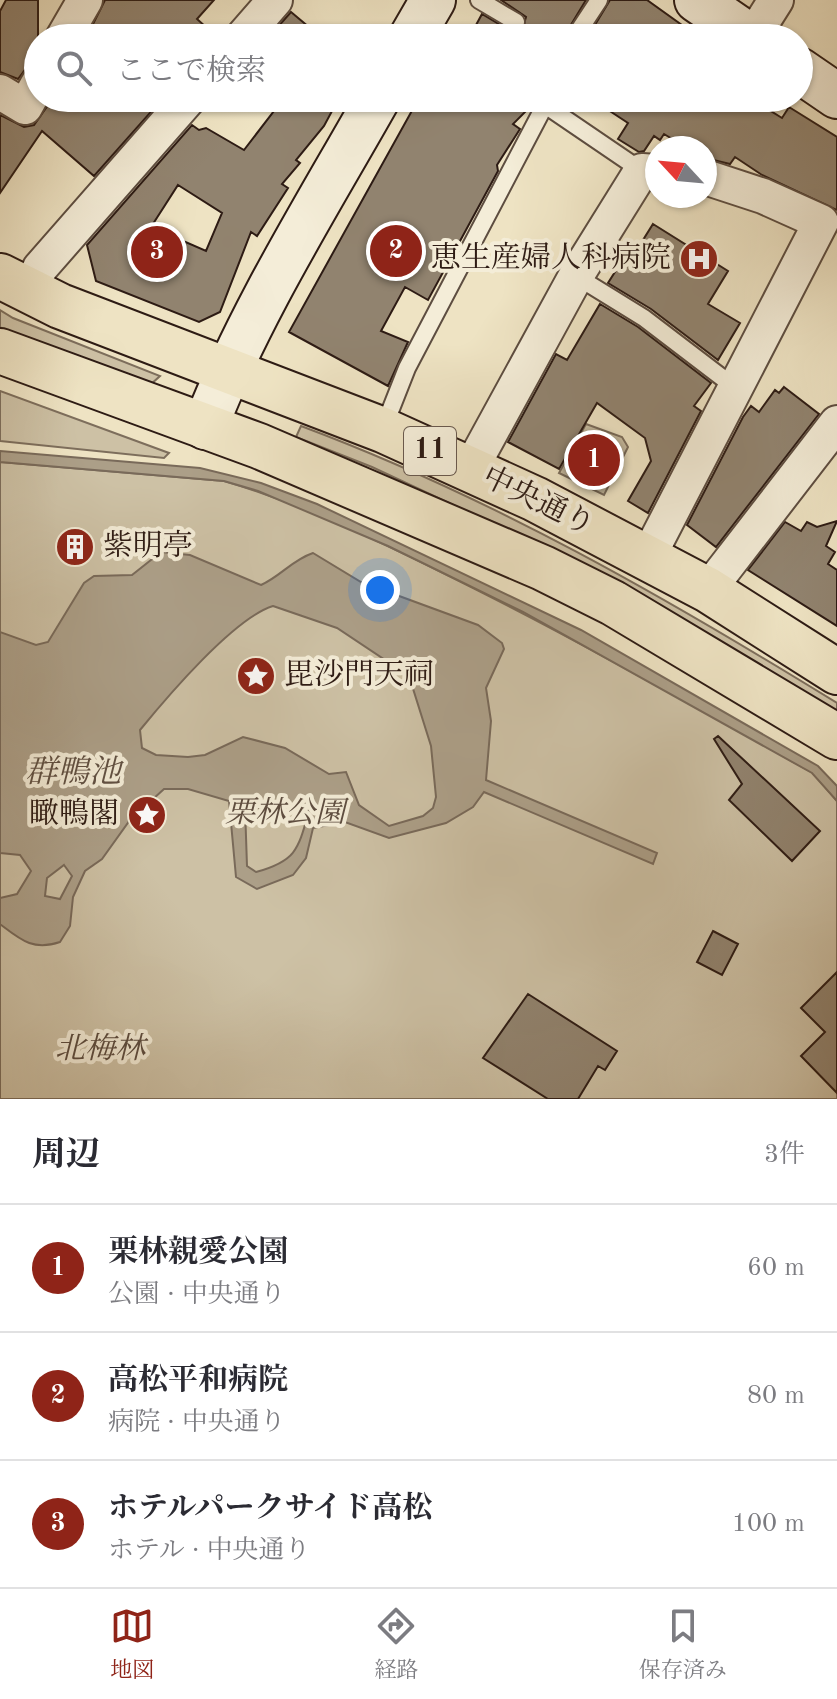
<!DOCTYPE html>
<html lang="ja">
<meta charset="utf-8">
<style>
:root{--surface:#fff;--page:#f7f7f7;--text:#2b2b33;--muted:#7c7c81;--line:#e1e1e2;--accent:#8f2418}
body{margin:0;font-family:"Old Standard TT","Noto Serif JP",serif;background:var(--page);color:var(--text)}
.compass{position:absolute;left:645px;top:136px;width:72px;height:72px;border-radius:50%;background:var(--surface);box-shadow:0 2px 6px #0004;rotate:296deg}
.you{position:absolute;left:380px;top:590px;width:28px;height:28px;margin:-20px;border:6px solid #fff;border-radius:50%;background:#1a73e8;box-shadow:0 0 0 12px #1a73e833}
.badge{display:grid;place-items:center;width:52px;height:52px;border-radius:50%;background:var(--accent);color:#fff;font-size:26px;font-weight:700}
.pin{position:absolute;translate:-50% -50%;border:4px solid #fff;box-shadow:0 2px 8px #0006}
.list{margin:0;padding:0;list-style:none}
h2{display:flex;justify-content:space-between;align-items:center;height:104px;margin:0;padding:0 32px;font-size:34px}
h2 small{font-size:26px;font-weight:400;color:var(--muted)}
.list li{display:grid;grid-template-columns:52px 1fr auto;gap:24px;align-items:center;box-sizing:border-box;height:128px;padding:0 32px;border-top:2px solid var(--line)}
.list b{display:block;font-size:30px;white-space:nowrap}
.list p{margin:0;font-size:26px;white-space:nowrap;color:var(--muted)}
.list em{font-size:26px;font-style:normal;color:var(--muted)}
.icon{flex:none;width:44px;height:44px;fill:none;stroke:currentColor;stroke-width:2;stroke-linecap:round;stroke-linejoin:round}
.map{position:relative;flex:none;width:837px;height:1099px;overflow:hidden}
.search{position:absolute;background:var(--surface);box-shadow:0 2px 6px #0004;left:24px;right:24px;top:24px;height:88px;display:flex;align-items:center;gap:20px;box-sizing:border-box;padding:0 28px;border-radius:44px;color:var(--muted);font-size:30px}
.sheet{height:488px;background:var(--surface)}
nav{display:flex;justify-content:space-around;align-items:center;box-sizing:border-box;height:112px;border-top:2px solid var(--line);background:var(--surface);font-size:22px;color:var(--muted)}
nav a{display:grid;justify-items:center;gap:4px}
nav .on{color:var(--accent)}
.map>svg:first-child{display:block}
.green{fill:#cdc1a5;stroke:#7d6e5c;stroke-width:2}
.water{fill:#ac9f88;stroke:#796a5a;stroke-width:2;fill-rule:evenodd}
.building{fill:#91836f;stroke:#2d1b14;stroke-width:2;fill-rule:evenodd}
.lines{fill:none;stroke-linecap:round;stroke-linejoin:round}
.lane-casing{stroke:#5d4d40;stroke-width:20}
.street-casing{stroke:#5d4d40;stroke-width:38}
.secondary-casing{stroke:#2d1b14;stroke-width:48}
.highway-casing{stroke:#2d1b14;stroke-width:48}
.lane{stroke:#f4edd8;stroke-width:16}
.street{stroke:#f4edd8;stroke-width:34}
.secondary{stroke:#f4edd8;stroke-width:44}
.highway{stroke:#eee3c3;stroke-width:44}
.labels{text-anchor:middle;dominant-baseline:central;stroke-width:8;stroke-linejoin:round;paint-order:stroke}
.shield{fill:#f4edd8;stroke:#695a4f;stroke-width:2}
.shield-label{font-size:28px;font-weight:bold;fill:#2d1b14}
.poi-label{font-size:30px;fill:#2d1b14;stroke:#f4edd8;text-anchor:end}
.street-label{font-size:30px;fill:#2d1b14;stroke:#f4edd8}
.park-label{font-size:30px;font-style:italic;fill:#5d4d40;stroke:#f4edd8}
.water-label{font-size:32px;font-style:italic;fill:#605042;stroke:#f4edd8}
</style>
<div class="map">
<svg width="837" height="1099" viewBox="0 0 837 1099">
<rect width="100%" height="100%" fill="#eee3c3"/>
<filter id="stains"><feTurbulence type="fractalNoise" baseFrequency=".0025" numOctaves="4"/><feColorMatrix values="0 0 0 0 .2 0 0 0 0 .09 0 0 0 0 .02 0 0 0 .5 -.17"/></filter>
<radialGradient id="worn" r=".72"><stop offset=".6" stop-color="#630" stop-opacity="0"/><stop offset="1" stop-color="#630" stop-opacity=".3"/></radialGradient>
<path class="green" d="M 0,310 L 13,318 L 160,376 L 150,385 L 7,331 L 0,327 Z
M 0,391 L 169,453 L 164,458 L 0,441 Z
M 586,424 L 622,437 L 628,447 L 604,495 L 559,473 Z
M 301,426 C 491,497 665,597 837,703 L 837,712 L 554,552 L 372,467 L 296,437 Z
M 0,462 L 224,481 C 300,503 372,538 443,573 C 569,635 690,704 813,773 L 837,801 L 837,1099 L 0,1099 Z"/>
<path class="water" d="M 0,451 L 200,468 L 261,483 L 317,504 L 581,630 L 818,766 L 837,786 L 837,801 L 812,773 L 523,612 L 388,546 L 258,491 L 224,481 L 0,462 Z
M 161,552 L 190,555 L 261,585 C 281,576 292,560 313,553 L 361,582 L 478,625 L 502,643 L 504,649 L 486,688 L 491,721 L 486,780 L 657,853 L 653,864 L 484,792 L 473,807 L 446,823 L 389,838 L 345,822 L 313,828 L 306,858 L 293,875 L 257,889 L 236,877 L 229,801 L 188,789 L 164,789 L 130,820 L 102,859 L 85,871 L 73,897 L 70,926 L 60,942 C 33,951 21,940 0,924 L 0,898 L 17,894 L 31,871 L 20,855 L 0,853 L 0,632 L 36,645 L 48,642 L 84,583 L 94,576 L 132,575 ZM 273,606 L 337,628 L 409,676 L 431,746 L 436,797 L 433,808 L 423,816 L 389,826 L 359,805 L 346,772 L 329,774 L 285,748 L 243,737 L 205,755 L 188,757 L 156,755 L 142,748 L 140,730 C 167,697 234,618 273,606 ZM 245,807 L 309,811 C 298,850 296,861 256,872 L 247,866 ZM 64,865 L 72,876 L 60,899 L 45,896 L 47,878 Z"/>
<path class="building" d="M 6,0 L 38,0 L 38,63 L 27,67 L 18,79 L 0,72 L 0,11 Z
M 105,0 L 214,0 L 197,19 L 218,38 L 86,38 Z
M 501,0 L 586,0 L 563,38 L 520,38 L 526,17 Z
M 610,0 L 647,0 L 700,38 L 587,38 Z
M 291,12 L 322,38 L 268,38 Z
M 482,14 L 502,26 L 497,38 L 469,38 Z
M 53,98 L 149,98 L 158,104 L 94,176 L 42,131 L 0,193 L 0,115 L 24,127 L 34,125 Z
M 284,98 L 339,98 L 324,126 L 296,160 L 300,163 L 282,184 L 288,188 L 257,236 L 251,232 L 220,312 L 199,322 L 96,281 L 87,245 L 192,125 L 199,130 L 206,128 L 244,150 ZM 178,185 L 222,213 L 206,251 L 151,227 Z
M 419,98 L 533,98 L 534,103 L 513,124 L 520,129 L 497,165 L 498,171 L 428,300 L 405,287 L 381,331 L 408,342 L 388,386 L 289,332 Z
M 590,98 L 750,98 L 782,118 L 789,107 L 837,137 L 837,210 L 762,175 L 735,157 L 730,164 L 705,158 L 705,148 L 687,148 L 664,134 L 660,140 L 654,136 L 644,151 L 639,152 L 618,139 L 628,123 Z
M 653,224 L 728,271 L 708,304 L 740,323 L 718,360 L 651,309 L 608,283 L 627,253 L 633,256 Z
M 600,304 L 638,327 L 711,383 L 694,406 L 701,411 L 648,513 L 628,501 L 651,461 L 645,438 L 597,403 L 559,469 L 508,442 L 556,354 L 567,360 Z
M 784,387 L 819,414 L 716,547 L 687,525 L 743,417 L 751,406 L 759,412 L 775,390 L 779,393 Z
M 837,521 L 826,546 L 835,552 L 828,564 L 837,570 L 837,626 L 748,570 L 785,522 L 801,531 L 807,522 L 817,527 Z
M 718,736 L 820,831 L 792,861 L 729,800 L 742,784 L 714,739 Z
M 713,931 L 738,944 L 722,975 L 697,962 Z
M 837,972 L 837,1093 L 801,1056 L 825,1032 L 801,1008 Z
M 528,994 L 617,1051 L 605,1070 L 598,1066 L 578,1099 L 548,1099 L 483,1058 Z"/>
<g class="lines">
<g class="lane-casing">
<path id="lane" d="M 479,0 L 516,22 L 508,38
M 574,38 L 599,0
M 545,105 L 642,171
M 576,276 L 644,318 L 737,389
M 383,429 L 407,368 L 545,105 L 544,98"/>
</g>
<g class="street-casing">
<path id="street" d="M 63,38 L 85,0
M 242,38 L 275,0
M 752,38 L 776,0
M 0,92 L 25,107 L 38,84
M 29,293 L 40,268 L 189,98
M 470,470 L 576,276 L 637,178 L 642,171 L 657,172
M 648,557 L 821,222 L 763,196 L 705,177
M 708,590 L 837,423"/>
</g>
<g class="secondary-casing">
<path id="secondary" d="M 697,0 L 752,38
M 411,38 L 433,0
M 799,70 L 837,96
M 205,427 C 250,312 317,206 378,98"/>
</g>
<g class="highway-casing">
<path id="highway" d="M 0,276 L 60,306 L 383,430 L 535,499 L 708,590 L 837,672
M 0,351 L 259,446 L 543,568 L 613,603 L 837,737"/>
</g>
<use href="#lane" class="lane"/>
<use href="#street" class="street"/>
<use href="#secondary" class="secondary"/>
<use href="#highway" class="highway"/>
</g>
<defs>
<g id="hospital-disc" transform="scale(2)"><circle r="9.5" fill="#8f2418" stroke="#f4edd8"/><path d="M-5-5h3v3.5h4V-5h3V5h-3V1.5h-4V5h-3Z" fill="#fff"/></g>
<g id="building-disc" transform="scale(2)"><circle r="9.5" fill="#8f2418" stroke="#f4edd8"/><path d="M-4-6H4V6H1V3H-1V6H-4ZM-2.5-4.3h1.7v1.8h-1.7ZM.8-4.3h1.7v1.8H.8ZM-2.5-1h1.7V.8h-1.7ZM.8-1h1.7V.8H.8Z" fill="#fff"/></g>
<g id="sight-disc" transform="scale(2)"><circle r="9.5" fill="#8f2418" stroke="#f4edd8"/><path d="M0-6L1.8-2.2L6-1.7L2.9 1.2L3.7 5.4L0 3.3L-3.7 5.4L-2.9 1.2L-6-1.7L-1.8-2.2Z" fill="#fff"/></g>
</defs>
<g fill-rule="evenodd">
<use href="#hospital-disc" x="699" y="259"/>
<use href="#building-disc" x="75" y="547"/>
<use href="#sight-disc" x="256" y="676"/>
<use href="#sight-disc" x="147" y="815"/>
</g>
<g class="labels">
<rect class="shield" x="404" y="427" width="52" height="48" rx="6"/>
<g class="shield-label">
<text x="430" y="451">11</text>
</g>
<g class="poi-label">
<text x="671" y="259">恵生産婦人科病院</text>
<text x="103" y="547" text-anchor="start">紫明亭</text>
<text x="284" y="676" text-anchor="start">毘沙門天祠</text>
<text x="119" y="815">瞰鴨閣</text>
</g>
<g class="street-label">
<text transform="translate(538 502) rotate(26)">中央通り</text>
</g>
<g class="park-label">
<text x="285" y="814">栗林公園</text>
<text x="100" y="1050">北梅林</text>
</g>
<g class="water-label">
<text x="73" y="774">群鴨池</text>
</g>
</g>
<rect width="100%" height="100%" filter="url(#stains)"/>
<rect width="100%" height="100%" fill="url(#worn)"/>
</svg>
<svg class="compass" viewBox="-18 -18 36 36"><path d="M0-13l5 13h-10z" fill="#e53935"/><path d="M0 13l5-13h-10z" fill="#7c7c81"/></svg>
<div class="you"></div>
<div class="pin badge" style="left:594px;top:460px">1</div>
<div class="pin badge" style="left:396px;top:251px">2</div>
<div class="pin badge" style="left:157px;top:252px">3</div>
<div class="search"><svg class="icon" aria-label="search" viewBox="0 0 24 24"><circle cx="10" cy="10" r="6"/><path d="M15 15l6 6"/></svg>ここで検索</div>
</div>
<section class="sheet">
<h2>周辺<small>3件</small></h2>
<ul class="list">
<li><span class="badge">1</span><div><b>栗林親愛公園</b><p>公園 · 中央通り</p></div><em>60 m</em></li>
<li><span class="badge">2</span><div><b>高松平和病院</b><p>病院 · 中央通り</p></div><em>80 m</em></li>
<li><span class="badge">3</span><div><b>ホテルパークサイド高松</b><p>ホテル · 中央通り</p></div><em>100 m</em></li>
</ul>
</section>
<nav>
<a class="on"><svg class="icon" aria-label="map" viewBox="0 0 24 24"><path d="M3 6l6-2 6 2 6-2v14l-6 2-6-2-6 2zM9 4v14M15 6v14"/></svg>地図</a>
<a><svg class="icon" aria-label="directions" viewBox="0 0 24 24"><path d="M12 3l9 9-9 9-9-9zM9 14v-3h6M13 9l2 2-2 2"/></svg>経路</a>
<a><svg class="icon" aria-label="saved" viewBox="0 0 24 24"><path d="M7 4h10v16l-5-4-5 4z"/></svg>保存済み</a>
</nav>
